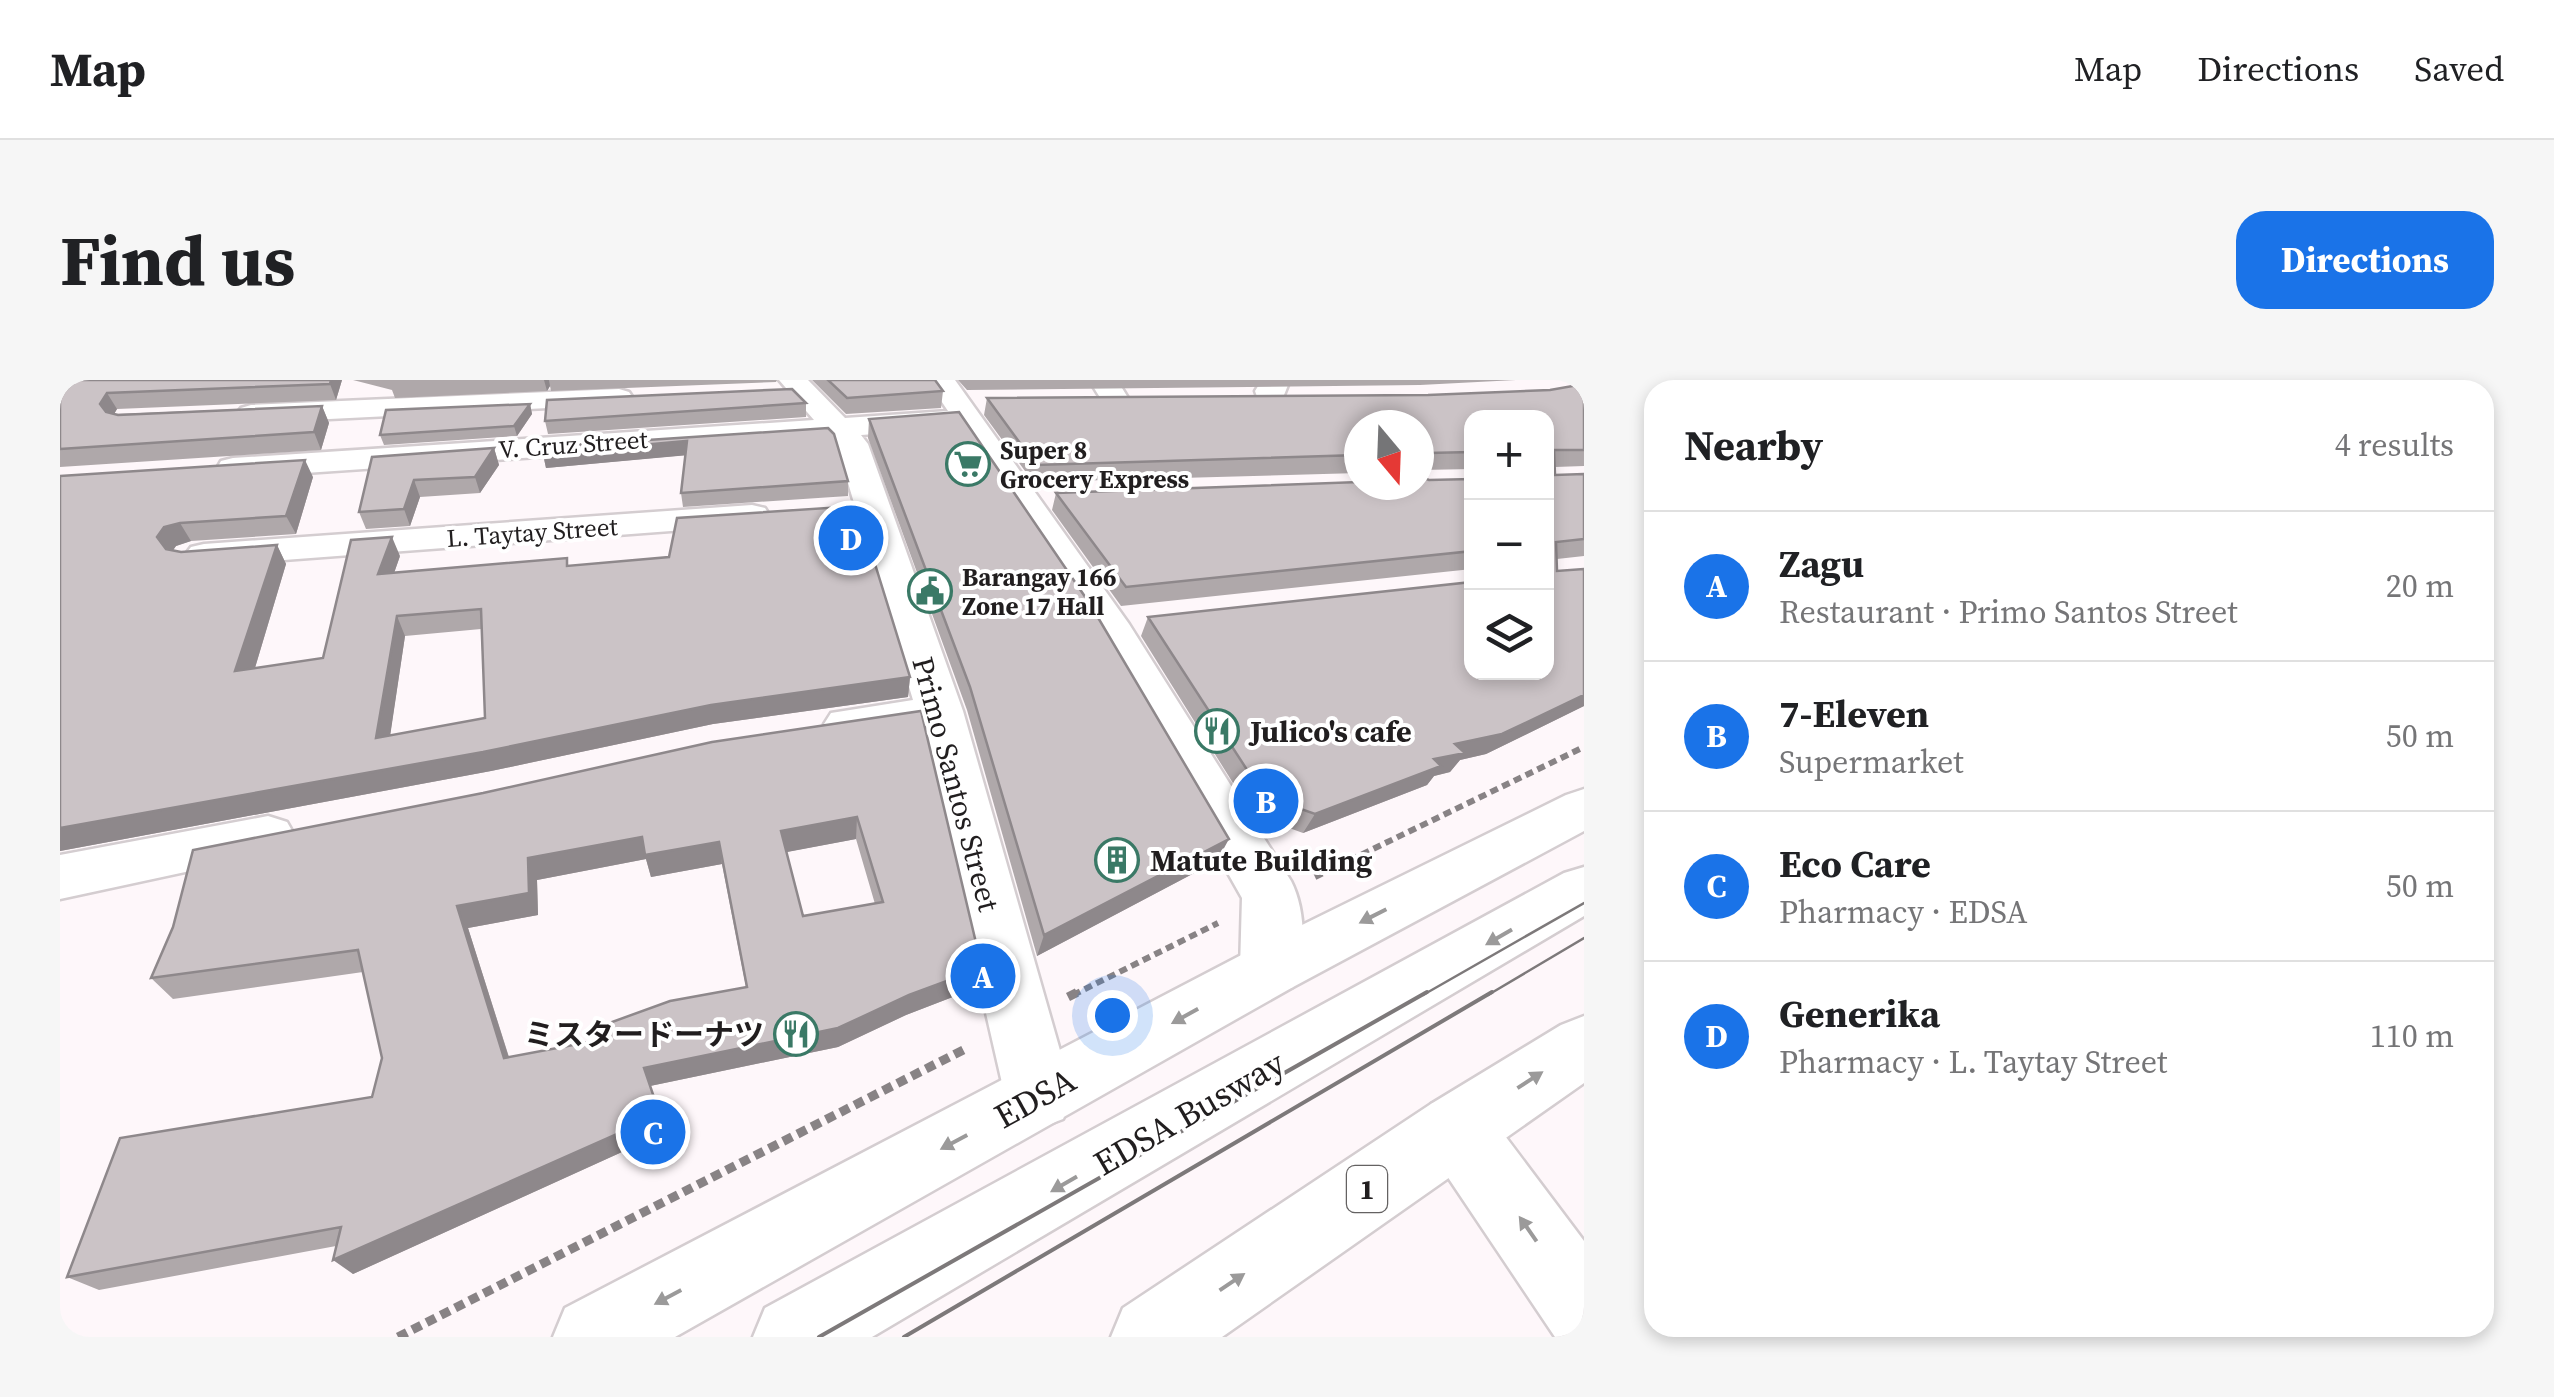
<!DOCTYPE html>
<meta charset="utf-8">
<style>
:root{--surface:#fff;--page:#f6f6f6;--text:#202124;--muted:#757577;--line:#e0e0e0;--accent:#1a73e8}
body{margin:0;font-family:"Source Serif 4","Noto Sans JP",serif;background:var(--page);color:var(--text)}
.controls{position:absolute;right:30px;top:30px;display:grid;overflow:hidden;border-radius:20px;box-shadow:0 5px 15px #0003}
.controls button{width:90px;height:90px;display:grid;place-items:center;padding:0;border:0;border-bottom:2px solid var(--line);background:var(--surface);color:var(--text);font:50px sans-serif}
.compass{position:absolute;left:1284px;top:30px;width:90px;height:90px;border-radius:50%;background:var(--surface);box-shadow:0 5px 15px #0003;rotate:161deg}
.you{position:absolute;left:1052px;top:635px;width:35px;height:35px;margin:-25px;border:8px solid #fff;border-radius:50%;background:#1a73e8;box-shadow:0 0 0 15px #1a73e833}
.badge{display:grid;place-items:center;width:65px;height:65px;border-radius:50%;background:var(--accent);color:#fff;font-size:32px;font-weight:700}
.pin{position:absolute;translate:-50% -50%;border:5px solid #fff;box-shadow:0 2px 10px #0006}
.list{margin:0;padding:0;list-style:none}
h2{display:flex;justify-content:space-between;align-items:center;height:130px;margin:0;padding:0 40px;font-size:42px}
h2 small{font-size:32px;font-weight:400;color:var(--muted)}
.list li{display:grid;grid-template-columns:65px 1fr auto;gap:30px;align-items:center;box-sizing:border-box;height:150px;padding:0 40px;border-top:2px solid var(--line)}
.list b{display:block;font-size:38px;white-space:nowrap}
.list p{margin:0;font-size:32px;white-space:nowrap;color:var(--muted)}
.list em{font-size:32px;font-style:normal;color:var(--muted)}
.icon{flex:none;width:55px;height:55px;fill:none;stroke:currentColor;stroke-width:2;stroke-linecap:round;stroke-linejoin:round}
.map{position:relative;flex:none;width:1524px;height:957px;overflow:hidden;border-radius:30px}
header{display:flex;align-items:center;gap:60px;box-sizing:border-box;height:140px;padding:0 50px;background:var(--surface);border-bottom:2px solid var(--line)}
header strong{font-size:48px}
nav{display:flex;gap:55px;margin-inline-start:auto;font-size:35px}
.intro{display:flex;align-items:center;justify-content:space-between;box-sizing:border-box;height:240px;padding:0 60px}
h1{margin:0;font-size:70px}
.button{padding:25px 45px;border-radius:30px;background:var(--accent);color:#fff;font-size:35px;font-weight:700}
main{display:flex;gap:60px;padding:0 60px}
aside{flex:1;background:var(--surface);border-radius:30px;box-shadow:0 5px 15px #0003}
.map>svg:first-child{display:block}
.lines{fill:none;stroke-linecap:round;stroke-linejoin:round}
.minor-casing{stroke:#d4cdd0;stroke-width:5}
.highway-casing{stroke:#d4cdd0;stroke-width:5}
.path-far1{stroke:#888385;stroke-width:6;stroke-dasharray:8 5;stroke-linecap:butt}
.path{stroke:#888385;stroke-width:9;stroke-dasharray:10 6;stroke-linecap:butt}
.minor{fill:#fff;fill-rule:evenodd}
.highway{fill:#fff;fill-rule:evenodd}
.tram-far1{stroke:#7d797a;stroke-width:2.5}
.tram{stroke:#7d797a;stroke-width:4}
.wall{fill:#afa8aa;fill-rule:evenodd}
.shaded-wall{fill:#8e888b}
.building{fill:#cbc3c6;stroke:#8e888b;stroke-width:2.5;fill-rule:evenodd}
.oneway{fill:#9b9a9a}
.labels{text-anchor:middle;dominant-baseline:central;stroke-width:8;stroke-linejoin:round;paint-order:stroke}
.far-street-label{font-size:25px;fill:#211e1f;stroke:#fff}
.far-poi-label{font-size:25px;font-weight:bold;fill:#211e1f;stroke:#fff;text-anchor:start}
.shield{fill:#fff;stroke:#646262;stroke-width:2.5}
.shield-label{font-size:28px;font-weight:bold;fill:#211e1f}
.poi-label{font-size:30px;font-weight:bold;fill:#211e1f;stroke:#fff;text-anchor:start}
.street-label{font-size:30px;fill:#211e1f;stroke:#fff}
.near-street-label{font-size:35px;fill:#211e1f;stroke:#fff}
</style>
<header>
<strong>Map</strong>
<nav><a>Map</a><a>Directions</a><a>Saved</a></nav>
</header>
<div class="intro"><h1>Find us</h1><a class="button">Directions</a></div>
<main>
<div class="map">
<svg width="1524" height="957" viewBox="0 0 1524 957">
<rect width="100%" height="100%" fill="#fef7fa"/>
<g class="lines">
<g class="minor-casing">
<path id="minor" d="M 719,0 L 748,0 L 785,38 L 888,31 L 867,0 L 895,0 L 1069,244 L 1231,501 C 1246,530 1247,579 1233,607 L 1211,615 L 1189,607 L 1180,589 L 1182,518 L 1027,244 L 899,48 L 801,55 L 808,64 L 903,331 L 1013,716 L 1003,739 L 979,748 L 955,739 L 945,716 L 861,349 L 788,359 L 771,355 L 764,344 L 771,333 L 853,320 L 777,66 L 769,57 L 173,98 L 161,95 L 157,88 L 161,81 L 173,78 L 754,40 Z
M 1029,0 L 1057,0 L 1070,21 L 1066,27 L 1046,27 Z
M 1202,0 L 1230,0 L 1220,25 L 1200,25 L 1195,11 Z
M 559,9 L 569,12 L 573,18 L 569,24 L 191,43 L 181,40 L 176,34 L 181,28 L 191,25 Z
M 692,125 L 705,128 L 710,136 L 705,144 L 144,186 L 131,183 L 125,175 L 131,167 L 144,164 Z
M 208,436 L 227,442 L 235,456 L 227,470 L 0,519 L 0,475 Z
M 1524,487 L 1524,536 L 812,957 L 693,957 L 705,928 L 1504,493 Z
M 1396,714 L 1421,724 L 1524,861 L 1524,957 L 1495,957 L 1371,772 L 1361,748 L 1371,724 Z"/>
</g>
<g class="highway-casing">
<path id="highway" d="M 1524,409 L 1524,451 L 1233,607 L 615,957 L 493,957 L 505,928 L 1189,571 L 1506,415 Z
M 1524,636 L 1524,703 L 1162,957 L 1051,957 L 1063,928 L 1371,724 L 1501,645 Z"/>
</g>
<path class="path-far1" d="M 1257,471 L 1262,475
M 1255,497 L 1524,367
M 1013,615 L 1158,543"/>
<path class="path" d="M 1008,617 L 1018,612
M 338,957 L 907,668"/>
<use href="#minor" class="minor"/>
<use href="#highway" class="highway"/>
<path class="tram-far1" d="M 1363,615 L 1524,523
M 1428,615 L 1524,558"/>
<path class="tram" d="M 759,957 L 1367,612
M 844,957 L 1432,612"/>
</g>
<path class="wall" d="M 282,0 L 276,20 L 57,29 L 54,34 L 262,26 L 269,43 L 261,70 L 0,87 L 0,4 Z
M 293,0 L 717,0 L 716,2 L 491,11 L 490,6 L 487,11 L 335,18 L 332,10 Z
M 752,0 L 875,0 L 883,11 L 881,28 L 786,34 Z
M 898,0 L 1456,0 L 1360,5 L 907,10 Z
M 1524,4 L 1524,86 L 1495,87 L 1495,95 L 1524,94 L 1524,176 L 1497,179 L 1497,191 L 1524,189 L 1524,326 L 1426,374 L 1400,380 L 1390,392 L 1374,396 L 1367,405 L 1243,453 L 1193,435 L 1081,256 L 1088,237 L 1412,292 L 1486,38 L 1412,38 L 1412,89 L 1361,90 L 1359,94 L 1359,45 L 1299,45 L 1299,93 L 973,102 L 924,35 L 927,18 L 1368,15 L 1490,10 Z
M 746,23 L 746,37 L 488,54 L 485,41 Z
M 470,24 L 472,34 L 457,56 L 324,65 L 320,55 Z
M 809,39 L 1157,481 L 977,576 L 907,330 L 808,58 Z
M 774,54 L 788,101 L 788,116 L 623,127 L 621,113 L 626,75 L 486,88 L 483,74 Z
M 434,68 L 439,85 L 420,113 L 360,117 L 350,146 L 306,149 L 299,132 L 312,77 Z
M 0,96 L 253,97 L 236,154 L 131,161 L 116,166 L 113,170 L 121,172 L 217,165 L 226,184 L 195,288 L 263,278 L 340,176 L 334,193 L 509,186 L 850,297 L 848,317 L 653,344 L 431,391 L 0,471 ZM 421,249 L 425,338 L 330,355 L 345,256 Z
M 1412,99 L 1412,189 L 1061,226 L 992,130 L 996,113 Z
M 861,331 L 916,608 L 846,635 L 778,667 L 590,706 L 606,752 L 293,894 L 276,866 L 39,910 L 7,897 L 312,717 L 322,678 L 303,592 L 113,619 L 91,598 ZM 796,459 L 815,524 L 743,536 L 726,472 ZM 586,479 L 591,497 L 662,484 L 686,607 L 545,659 L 449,677 L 408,548 L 478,535 L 477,500 Z"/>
<path class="shaded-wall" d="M 271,0 L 282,0 L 276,20 L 270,4 Z
M 484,0 L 489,0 L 490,6 L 487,11 Z
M 47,13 L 57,29 L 50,41 L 40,24 Z
M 470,24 L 472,34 L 457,56 L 454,46 Z
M 262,26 L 269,43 L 261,70 L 254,52 Z
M 627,61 L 629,75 L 486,88 L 483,74 Z
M 434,68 L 439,85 L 420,113 L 415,97 Z
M 245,80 L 253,97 L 236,154 L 226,136 Z
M 354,100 L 360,117 L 350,146 L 344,129 Z
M 120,143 L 131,161 L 116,166 L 109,176 L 97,157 L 104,147 Z
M 332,157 L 340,176 L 327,213 L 318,194 Z
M 217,165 L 226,184 L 188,311 L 175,291 Z
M 337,236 L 345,256 L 327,377 L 316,358 Z
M 850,297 L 848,317 L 653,344 L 431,391 L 0,471 L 0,448 L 651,325 Z
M 1524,315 L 1524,326 L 1426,374 L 1400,380 L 1390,392 L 1374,396 L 1367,405 L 1243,453 L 1255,434 L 1374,379 L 1395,364 Z
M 797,437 L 796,459 L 722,473 L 721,451 Z
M 582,457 L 659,462 L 662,484 L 591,497 L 586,479 L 477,500 L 478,535 L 408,548 L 455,697 L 444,678 L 397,526 L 468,478 Z
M 1169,459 L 1157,481 L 977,576 L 984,555 Z
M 922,588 L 916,608 L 846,635 L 778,667 L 590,706 L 584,688 L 849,615 Z
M 600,735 L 606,752 L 293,894 L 273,880 Z"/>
<path class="building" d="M 7,0 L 271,0 L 270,4 L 47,13 L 40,24 L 46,32 L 58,35 L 262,26 L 254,52 L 0,69 L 0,4 Z
M 768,0 L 875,0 L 883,11 L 787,18 Z
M 1524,4 L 1524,70 L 1494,70 L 1495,95 L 1524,94 L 1524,159 L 1496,162 L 1497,191 L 1524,189 L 1524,315 L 1442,354 L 1395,364 L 1405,373 L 1374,379 L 1381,386 L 1255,434 L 1204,416 L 1088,237 L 1412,202 L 1412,292 L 1486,292 L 1486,38 L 1412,38 L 1412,72 L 1368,73 L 1365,84 L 1359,84 L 1359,45 L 1299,45 L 1299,75 L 976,85 L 927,18 L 1368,15 L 1490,10 Z
M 732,9 L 746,23 L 485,41 L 487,20 Z
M 470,24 L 454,46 L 320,55 L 326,30 Z
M 899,32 L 1030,224 L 1169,459 L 984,555 L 910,307 L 809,39 Z
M 768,48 L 774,54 L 788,101 L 621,113 L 627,61 L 483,74 L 483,67 Z
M 434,68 L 415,97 L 354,100 L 344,129 L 299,132 L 312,77 Z
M 245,80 L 226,136 L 120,143 L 104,147 L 97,157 L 106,169 L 121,172 L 217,165 L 175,291 L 263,278 L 291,160 L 332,157 L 318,194 L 507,178 L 507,186 L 609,177 L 617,138 L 797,126 L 850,297 L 651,325 L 423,372 L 0,448 L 0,96 ZM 421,229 L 425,338 L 316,358 L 337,236 Z
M 1359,96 L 1369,100 L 1412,99 L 1412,171 L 1066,207 L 996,113 L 1299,102 L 1299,105 L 1359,105 Z
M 861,331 L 922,588 L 849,615 L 778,648 L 584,688 L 600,735 L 273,880 L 281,847 L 7,897 L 60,758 L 312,717 L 322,678 L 298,570 L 91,598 L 113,547 L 133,470 L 423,413 L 652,362 ZM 797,437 L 823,522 L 743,536 L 721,451 ZM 582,457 L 585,475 L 659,462 L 687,607 L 610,621 L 541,646 L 545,659 L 444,678 L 397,526 L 469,513 L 468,478 Z"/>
<defs><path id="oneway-solid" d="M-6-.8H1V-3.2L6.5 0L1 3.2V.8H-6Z" transform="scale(2.5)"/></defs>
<g class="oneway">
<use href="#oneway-solid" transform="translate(1313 536) rotate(153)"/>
<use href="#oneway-solid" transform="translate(1439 557) rotate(150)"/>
<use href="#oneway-solid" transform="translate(1125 636) rotate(151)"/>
<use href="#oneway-solid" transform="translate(1470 700) rotate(-33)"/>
<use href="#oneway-solid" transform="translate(894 762) rotate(152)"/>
<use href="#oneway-solid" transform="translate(1004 804) rotate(150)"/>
<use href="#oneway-solid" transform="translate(1468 849) rotate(-125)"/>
<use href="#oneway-solid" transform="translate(1172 902) rotate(-34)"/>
<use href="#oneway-solid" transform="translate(608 917) rotate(152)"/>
</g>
<defs>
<g id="supermarket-ring" transform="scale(2.25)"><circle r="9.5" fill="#fff" stroke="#3a7966" stroke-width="1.5"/><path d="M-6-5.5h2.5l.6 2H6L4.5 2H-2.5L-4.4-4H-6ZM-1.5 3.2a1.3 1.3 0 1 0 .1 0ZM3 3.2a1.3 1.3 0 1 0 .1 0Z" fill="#3a7966"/></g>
<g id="civic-ring" transform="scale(2.25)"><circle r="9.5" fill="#fff" stroke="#3a7966" stroke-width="1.5"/><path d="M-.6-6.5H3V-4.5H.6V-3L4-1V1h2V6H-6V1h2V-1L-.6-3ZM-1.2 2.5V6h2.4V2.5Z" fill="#3a7966"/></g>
<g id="restaurant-ring" transform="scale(2.25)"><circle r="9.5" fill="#fff" stroke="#3a7966" stroke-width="1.5"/><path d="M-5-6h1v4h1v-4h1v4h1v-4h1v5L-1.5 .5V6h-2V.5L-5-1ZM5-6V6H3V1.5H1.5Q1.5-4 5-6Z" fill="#3a7966"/></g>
<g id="building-ring" transform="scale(2.25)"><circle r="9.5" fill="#fff" stroke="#3a7966" stroke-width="1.5"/><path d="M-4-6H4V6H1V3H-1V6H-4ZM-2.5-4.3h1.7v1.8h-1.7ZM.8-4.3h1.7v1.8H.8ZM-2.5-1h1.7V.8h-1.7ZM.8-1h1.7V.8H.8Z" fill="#3a7966"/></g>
</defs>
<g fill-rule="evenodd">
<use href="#supermarket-ring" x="908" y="84"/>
<use href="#civic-ring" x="870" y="211"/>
<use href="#restaurant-ring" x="1157" y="351"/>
<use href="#building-ring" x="1057" y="480"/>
<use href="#restaurant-ring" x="736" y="654"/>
</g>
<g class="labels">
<g class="far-street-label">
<text transform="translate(513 64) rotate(-4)">V. Cruz Street</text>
<text transform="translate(472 152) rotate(-4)">L. Taytay Street</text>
</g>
<g class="far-poi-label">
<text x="940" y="70">Super 8<tspan x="940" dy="29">Grocery Express</tspan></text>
<text x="902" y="197">Barangay 166<tspan x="902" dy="29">Zone 17 Hall</tspan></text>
</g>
<rect class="shield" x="1287" y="786" width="40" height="46" rx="8"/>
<g class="shield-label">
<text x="1307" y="809">1</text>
</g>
<g class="poi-label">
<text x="1190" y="351">Julico's cafe</text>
<text x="1090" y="480">Matute Building</text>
<text x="704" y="654" text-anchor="end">ミスタードーナツ</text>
</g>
<g class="street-label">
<text transform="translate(896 404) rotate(75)">Primo Santos Street</text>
</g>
<g class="near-street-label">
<text transform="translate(975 718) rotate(-29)">EDSA</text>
<text transform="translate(1129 733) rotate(-30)">EDSA Busway</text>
</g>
</g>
</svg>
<div class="controls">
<button>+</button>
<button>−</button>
<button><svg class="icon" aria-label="layers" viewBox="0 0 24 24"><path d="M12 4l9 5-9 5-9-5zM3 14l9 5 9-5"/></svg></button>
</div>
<svg class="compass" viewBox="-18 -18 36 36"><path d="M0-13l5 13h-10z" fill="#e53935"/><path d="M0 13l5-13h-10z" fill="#757577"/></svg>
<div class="you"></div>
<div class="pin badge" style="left:923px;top:596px">A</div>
<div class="pin badge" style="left:1206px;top:421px">B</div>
<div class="pin badge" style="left:593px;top:752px">C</div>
<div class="pin badge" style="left:791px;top:158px">D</div>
</div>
<aside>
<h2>Nearby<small>4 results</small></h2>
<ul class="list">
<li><span class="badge">A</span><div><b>Zagu</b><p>Restaurant · Primo Santos Street</p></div><em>20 m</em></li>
<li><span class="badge">B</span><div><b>7-Eleven</b><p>Supermarket</p></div><em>50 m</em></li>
<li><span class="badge">C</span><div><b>Eco Care</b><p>Pharmacy · EDSA</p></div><em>50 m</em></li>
<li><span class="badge">D</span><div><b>Generika</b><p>Pharmacy · L. Taytay Street</p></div><em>110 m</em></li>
</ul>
</aside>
</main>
